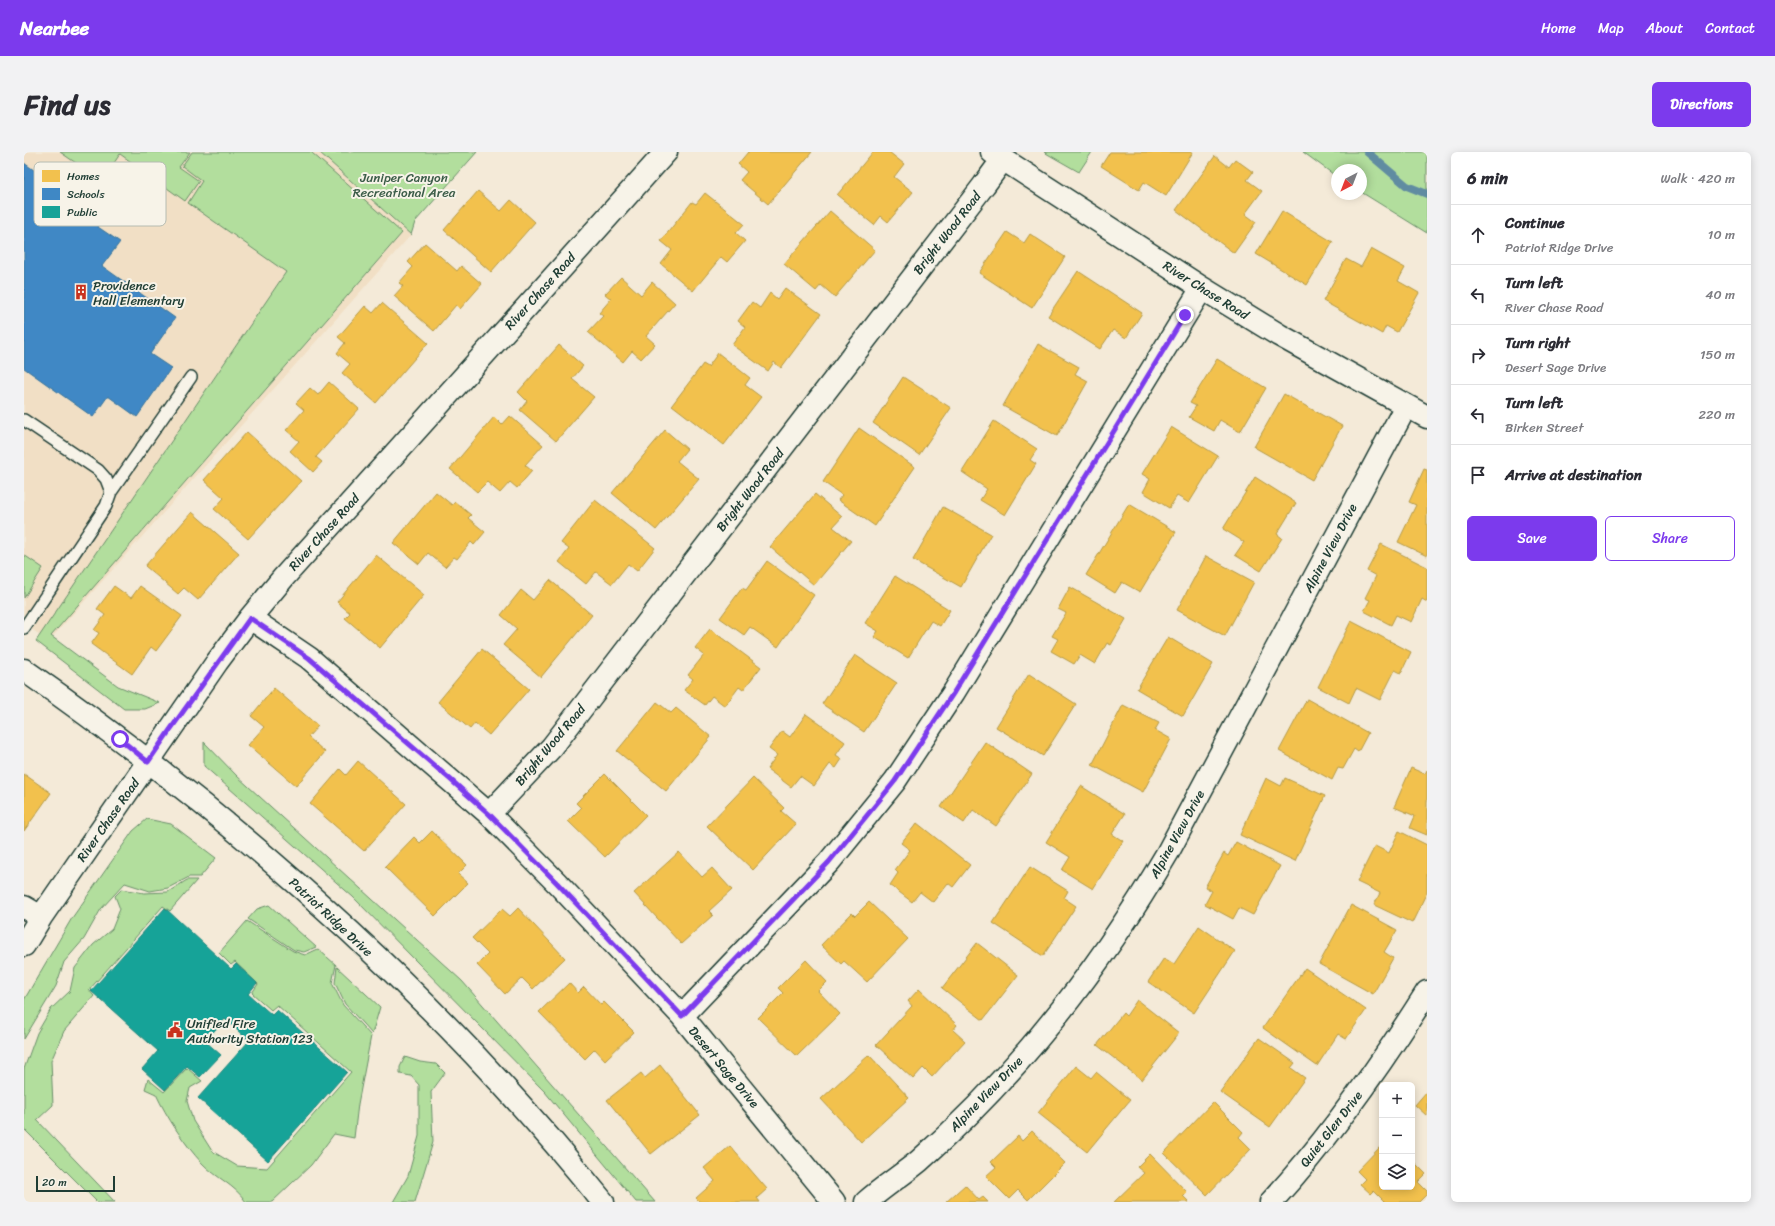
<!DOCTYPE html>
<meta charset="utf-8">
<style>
:root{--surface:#fff;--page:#f2f2f3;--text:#2b2b33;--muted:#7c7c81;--line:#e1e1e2;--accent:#7c3aed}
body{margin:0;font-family:Sriracha,sans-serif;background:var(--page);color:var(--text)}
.controls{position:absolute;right:12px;bottom:12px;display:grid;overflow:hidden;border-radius:6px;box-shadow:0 2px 10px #0003}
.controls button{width:36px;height:36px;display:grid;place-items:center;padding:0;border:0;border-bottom:1px solid var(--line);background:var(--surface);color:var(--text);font:20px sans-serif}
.compass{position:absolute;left:1307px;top:12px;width:36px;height:36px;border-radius:50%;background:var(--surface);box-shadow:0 2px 10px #0003;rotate:222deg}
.scale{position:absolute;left:12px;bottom:10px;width:79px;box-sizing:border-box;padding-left:4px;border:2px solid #1f3d34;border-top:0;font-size:11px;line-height:14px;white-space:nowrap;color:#1f3d34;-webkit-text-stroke:3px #f7f3e8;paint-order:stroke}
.stop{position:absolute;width:12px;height:12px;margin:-9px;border:3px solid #7c3aed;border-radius:50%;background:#fff}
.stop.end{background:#7c3aed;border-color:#fff;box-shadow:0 1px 4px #0008}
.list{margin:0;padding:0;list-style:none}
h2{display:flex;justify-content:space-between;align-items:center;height:52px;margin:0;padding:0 16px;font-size:17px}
h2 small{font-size:13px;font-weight:400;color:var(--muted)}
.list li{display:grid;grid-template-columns:26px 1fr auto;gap:12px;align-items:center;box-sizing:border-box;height:60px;padding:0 16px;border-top:1px solid var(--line)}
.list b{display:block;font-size:15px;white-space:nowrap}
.list p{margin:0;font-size:13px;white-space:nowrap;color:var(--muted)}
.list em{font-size:13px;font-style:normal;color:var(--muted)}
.actions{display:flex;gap:8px;padding:12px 16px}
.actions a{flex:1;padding:9px 0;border:1px solid var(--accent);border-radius:6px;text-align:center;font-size:14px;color:var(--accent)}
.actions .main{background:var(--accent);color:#fff}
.icon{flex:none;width:22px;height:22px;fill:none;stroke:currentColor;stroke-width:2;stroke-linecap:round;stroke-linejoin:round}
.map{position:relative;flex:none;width:1403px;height:1050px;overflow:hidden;border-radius:6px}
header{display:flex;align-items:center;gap:24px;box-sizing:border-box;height:56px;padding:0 20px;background:var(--accent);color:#fff}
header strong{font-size:19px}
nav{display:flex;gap:22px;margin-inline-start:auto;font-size:14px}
.intro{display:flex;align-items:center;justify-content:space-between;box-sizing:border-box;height:96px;padding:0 24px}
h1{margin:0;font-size:28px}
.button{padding:10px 18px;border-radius:6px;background:var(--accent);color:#fff;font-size:14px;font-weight:700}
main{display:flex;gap:24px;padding:0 24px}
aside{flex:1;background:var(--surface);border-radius:6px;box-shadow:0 2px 10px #0003}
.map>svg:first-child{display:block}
.built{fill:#f1dfc5}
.green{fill:#b2de9d;stroke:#688e68}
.homes{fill:#f2c14e;stroke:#b39946}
.schools{fill:#3f88c5;stroke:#35729a}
.public{fill:#17a398;stroke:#19847a}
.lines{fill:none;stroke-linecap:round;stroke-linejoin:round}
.stream{stroke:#618ca1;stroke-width:8}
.lane-casing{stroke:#1f3d34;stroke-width:14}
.street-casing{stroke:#1f3d34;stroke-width:25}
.secondary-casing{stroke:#1f3d34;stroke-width:25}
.lane{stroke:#f7f3e8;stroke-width:11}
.street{stroke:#f7f3e8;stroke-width:22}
.secondary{stroke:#f7f3e8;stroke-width:22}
.route{stroke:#7c3aed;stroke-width:5}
.labels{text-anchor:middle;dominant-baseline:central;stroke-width:4;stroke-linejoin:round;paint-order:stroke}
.park-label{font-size:13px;fill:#3c5d49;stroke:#f7f3e8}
.street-label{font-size:13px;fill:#1f3d34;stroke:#f7f3e8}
.poi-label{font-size:13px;fill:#1f3d34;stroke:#f7f3e8;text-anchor:start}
.key{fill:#f7f3e8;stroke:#b6bcb2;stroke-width:1}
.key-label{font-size:11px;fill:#1f3d34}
</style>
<header>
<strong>Nearbee</strong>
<nav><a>Home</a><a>Map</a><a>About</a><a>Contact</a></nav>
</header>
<div class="intro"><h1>Find us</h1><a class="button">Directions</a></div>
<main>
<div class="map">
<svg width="1403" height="1050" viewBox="0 0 1403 1050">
<rect width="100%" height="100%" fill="#f4ead8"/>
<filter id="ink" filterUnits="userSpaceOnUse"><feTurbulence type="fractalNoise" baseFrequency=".025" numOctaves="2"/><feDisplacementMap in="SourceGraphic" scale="8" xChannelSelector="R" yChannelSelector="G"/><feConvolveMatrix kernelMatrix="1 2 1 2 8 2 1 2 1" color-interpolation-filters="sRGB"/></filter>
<g filter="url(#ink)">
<path class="built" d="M 0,0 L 295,0 L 387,83 L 25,489 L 0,472 Z"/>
<path class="green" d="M 36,0 L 166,0 L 155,15 L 175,29 L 161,49 L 96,2 L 78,29 Z
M 168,0 L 287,0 L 378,81 L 27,484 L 94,534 L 136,551 L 121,557 L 100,557 L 12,489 L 262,120 L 164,51 L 178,29 L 158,14 Z
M 295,0 L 453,0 L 391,70 L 387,83 Z
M 1020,0 L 1068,0 L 1055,20 Z
M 1279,0 L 1403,0 L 1403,81 L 1337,40 L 1337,18 L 1313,18 L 1313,25 Z
M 0,403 L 19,416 L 0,446 Z
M 180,590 L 213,624 L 438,829 L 631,1050 L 612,1050 L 521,940 L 329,745 L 180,614 Z
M 123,667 L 147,672 L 192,706 L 176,725 L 165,725 L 144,736 L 126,739 L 101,731 L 77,757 L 60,787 L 40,810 L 32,834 L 0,887 L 0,848 L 48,766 L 109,679 Z
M 163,728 L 173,728 L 146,759 L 139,754 L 65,838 L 70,844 L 40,879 L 27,909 L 29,953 L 13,968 L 91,1050 L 73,1050 L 0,977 L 0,917 L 13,881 L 27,857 L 46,839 L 51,816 L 69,793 L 88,777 L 96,757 L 91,744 L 98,737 L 120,741 L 144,740 Z
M 245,753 L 292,795 L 280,800 L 270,798 L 224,767 L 233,757 Z
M 223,769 L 269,799 L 281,803 L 294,797 L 312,813 L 308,831 L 319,853 L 347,884 L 334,952 L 330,986 L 310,982 L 287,1013 L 248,1050 L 222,1050 C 211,1033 192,1026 178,1011 C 161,993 142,964 132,942 L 121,937 L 124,927 L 140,940 L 163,916 L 178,929 L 166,936 L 163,949 L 169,969 L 188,999 L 213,1014 L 243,1016 L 327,920 L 253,853 L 247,858 L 228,841 L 234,832 L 211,810 L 207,813 L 195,801 Z
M 313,815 L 356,855 L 348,882 L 321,852 L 311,831 Z
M 381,905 L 396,910 L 412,912 L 421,921 L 407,940 L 409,990 L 391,1050 L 369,1050 L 384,1024 L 395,984 L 395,933 L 387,924 L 376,922 L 376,915 Z"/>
<path class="homes" d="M 724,0 L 788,0 L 744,52 L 716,28 L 723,20 L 714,12 Z
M 849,0 L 865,0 L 880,12 L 870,25 L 889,40 L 864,70 L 857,64 L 850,73 L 813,43 Z
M 1086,0 L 1169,0 L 1142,44 L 1120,30 L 1115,38 L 1077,14 Z
M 1191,4 L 1205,15 L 1211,7 L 1229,20 L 1223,28 L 1238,39 L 1221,62 L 1232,70 L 1210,101 L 1152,58 Z
M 454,39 L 477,59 L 487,48 L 511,70 L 467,120 L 420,78 Z
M 681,41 L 720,72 L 712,81 L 721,89 L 703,110 L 697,105 L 669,139 L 637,112 L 648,98 L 637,89 L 668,50 L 672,52 Z
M 806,59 L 851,98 L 811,145 L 797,133 L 792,139 L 760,112 Z
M 1258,59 L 1309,90 L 1283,133 L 1232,102 Z
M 983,80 L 1000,91 L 1006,82 L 1041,105 L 1008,156 L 955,121 Z
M 401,91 L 433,119 L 437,114 L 458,132 L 436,157 L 432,153 L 410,179 L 370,144 L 379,134 L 375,131 L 389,115 L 384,110 Z
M 1347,97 L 1381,116 L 1374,129 L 1395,141 L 1373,180 L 1362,174 L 1358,182 L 1299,149 L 1322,107 L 1337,115 Z
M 1054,119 L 1118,161 L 1102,186 L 1089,178 L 1076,197 L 1024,164 Z
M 597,125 L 617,143 L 628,130 L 651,151 L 622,184 L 631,192 L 617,207 L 608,199 L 599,210 L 564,180 L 579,164 L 575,161 L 587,147 L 581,142 Z
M 761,136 L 797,162 L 757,216 L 750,210 L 744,219 L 708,193 L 721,175 L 714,169 L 728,150 L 736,156 L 746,141 L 753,147 Z
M 358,151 L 404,191 L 352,251 L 318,221 L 326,212 L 313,201 L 321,191 L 314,185 L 341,154 L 349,161 Z
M 1014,192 L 1055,215 L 1051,222 L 1064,229 L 1033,284 L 979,254 Z
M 535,193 L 559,214 L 548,227 L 570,245 L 532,289 L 496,258 L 503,249 L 494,240 Z
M 694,201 L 726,226 L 721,233 L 737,245 L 700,293 L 648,253 L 679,212 L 684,215 Z
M 1193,207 L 1242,236 L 1216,280 L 1196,268 L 1190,279 L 1165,265 L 1172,254 L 1166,251 Z
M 879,225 L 927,256 L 895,303 L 849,271 Z
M 305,230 L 335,257 L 292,305 L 298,310 L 289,320 L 266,299 L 275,289 L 262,278 L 280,258 L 272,251 L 286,236 L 294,243 Z
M 1260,242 L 1318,274 L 1288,328 L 1230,295 Z
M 486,264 L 519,293 L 501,313 L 508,319 L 493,336 L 486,330 L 476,341 L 463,330 L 453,340 L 426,317 L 470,265 L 478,273 Z
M 970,269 L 1013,297 L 1006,308 L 1012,312 L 981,363 L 956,348 L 963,337 L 938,320 Z
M 1147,275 L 1194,304 L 1165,351 L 1153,344 L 1145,356 L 1119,340 L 1126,327 L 1118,322 Z
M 835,276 L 891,315 L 851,374 L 814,348 L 818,343 L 799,330 Z
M 641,278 L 663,297 L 653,309 L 675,327 L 632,378 L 588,341 Z
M 223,280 L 277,329 L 224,387 L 190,357 L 200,346 L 180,328 Z
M 1400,317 L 1403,318 L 1403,404 L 1374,390 L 1392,353 L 1385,350 Z
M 1231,325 L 1272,351 L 1253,382 L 1258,386 L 1237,419 L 1211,403 L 1220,390 L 1199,377 Z
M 412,340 L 428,353 L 431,350 L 447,363 L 444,366 L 461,380 L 450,393 L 447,390 L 433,407 L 430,405 L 421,415 L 404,401 L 395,412 L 369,391 Z
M 791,342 L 818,365 L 809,375 L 827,389 L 790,433 L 746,395 Z
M 571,348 L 631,396 L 613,419 L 604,412 L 588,432 L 572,420 L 562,432 L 535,410 L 545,397 L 537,391 Z
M 1105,352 L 1152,380 L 1116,440 L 1098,430 L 1091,441 L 1062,423 Z
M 919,355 L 967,382 L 937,435 L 889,408 Z
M 168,360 L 215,401 L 174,448 L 160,436 L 154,442 L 121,414 Z
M 1357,392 L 1403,415 L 1403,450 L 1398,447 L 1387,470 L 1372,463 L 1367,473 L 1340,459 L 1346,448 L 1341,446 L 1352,424 L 1343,419 Z
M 352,403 L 400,443 L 356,496 L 321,466 L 326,461 L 313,450 Z
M 1182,404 L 1230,430 L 1201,484 L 1153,458 Z
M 743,409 L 790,443 L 754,495 L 726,475 L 720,483 L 696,466 L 718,436 L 722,438 Z
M 871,424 L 926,458 L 916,474 L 907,469 L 884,506 L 850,485 L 854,479 L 841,471 Z
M 526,428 L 568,463 L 517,525 L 479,493 L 493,477 L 477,463 L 497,438 L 509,448 Z
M 90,434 L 107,446 L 116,434 L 158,464 L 132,499 L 127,495 L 108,522 L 67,492 L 75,481 L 70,478 L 81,463 L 73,457 Z
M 1046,435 L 1102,467 L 1087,493 L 1083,491 L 1071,512 L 1056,503 L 1050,512 L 1027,499 L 1034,487 L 1028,484 L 1042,461 L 1034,457 Z
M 1327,469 L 1387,500 L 1377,521 L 1371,518 L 1356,548 L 1332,536 L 1325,551 L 1294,535 Z
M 686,477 L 737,515 L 719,538 L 715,535 L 701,554 L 688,544 L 681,553 L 660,538 L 669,527 L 664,523 L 680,503 L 671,496 Z
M 1144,485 L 1189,512 L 1159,564 L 1113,537 Z
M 458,497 L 505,537 L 465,583 L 451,571 L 446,577 L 414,550 Z
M 831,503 L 873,531 L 840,580 L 798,552 Z
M 1005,522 L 1052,552 L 1019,604 L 972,575 Z
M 250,536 L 294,574 L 284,585 L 301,600 L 272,634 L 224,593 L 240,575 L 227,564 Z
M 1283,547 L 1344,581 L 1334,600 L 1330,597 L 1319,617 L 1314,616 L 1308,628 L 1255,599 Z
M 633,550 L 647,561 L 652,556 L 687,585 L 642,639 L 593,599 Z
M 1099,553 L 1135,571 L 1131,578 L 1147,587 L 1119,640 L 1068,613 Z
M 782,562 L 821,590 L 812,603 L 818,607 L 812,616 L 806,612 L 790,634 L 776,624 L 767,635 L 743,617 L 753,603 L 745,597 L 758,579 L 766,585 Z
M 961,590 L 1008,622 L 972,674 L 949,658 L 940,671 L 917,655 Z
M 334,609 L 382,652 L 340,699 L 286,652 L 316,617 L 322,623 Z
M 1387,616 L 1401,622 L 1403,618 L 1403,683 L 1386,676 L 1391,664 L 1370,655 Z
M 0,622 L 27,641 L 0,679 Z
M 581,622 L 622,663 L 581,705 L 544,669 L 557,656 L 552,651 Z
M 729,626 L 760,656 L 757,659 L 772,672 L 729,718 L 683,674 Z
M 1242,626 L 1257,634 L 1261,626 L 1301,644 L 1271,709 L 1216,683 Z
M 1057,634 L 1101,662 L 1088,682 L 1099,689 L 1069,737 L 1038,718 L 1046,705 L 1022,690 Z
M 893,671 L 946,713 L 929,735 L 924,731 L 909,750 L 896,740 L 888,750 L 866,733 L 874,721 L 871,718 L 886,698 L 877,691 Z
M 408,679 L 443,713 L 434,722 L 444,731 L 411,764 L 361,715 L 390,685 L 396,691 Z
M 1375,679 L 1403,693 L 1403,740 L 1388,771 L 1350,753 L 1356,741 L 1333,730 L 1351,694 L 1365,701 Z
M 1212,690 L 1256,714 L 1229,763 L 1215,756 L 1209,767 L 1181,752 L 1188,739 L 1181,735 L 1200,701 L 1204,704 Z
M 655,700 L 678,725 L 688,716 L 708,738 L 685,759 L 689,763 L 657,792 L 610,741 Z
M 1006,715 L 1044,739 L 1040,746 L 1052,754 L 1019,804 L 969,771 Z
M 845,750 L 884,787 L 843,830 L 820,809 L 817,812 L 797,793 L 828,761 L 831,764 Z
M 1327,753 L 1373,778 L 1360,800 L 1369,806 L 1349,842 L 1295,812 Z
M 494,756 L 541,806 L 509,837 L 498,826 L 481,842 L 453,813 L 464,802 L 448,786 L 478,757 L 486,764 Z
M 1175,774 L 1211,799 L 1170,861 L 1124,830 L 1140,806 L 1150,812 Z
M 953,791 L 994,823 L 959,868 L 918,836 Z
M 782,808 L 803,830 L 794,839 L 816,862 L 773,904 L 734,866 L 759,841 L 754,836 Z
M 1281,816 L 1342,858 L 1322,887 L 1314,882 L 1293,914 L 1239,876 Z
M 545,831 L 554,841 L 560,835 L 577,853 L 580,850 L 610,880 L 581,908 L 571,897 L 561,907 L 515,860 Z
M 895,837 L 933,873 L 929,878 L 941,889 L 908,925 L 899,916 L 889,927 L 852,893 L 888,854 L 884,849 Z
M 1113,848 L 1155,881 L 1118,928 L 1073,893 L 1099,861 L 1102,864 Z
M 1235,886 L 1271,911 L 1267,916 L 1281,926 L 1246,975 L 1196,940 Z
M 845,903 L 885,946 L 837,990 L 797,947 Z
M 636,913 L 676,963 L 627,1002 L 583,948 L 617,921 L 621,926 Z
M 1052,914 L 1067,926 L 1072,920 L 1106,948 L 1063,1000 L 1014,961 Z
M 1403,939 L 1403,964 L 1391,953 Z
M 1189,950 L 1219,980 L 1215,985 L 1227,997 L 1183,1043 L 1140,1001 Z
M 1008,979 L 1041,1011 L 1004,1048 L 994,1038 L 985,1047 L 962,1024 L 972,1015 L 967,1010 L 994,984 L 998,989 Z
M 1358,993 L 1358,1035 L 1388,1035 L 1388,1008 L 1402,1022 L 1394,1030 L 1403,1039 L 1403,1042 L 1395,1050 L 1361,1050 L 1350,1039 L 1347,1042 L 1336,1032 L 1341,1027 L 1333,1019 Z
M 706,994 L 743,1037 L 733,1046 L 736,1050 L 676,1050 L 672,1046 L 691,1029 L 680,1016 Z
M 1126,1002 L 1163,1040 L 1159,1044 L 1165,1050 L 1090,1050 L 1120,1021 L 1113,1015 Z
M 941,1033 L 955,1048 L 959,1045 L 964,1050 L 922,1050 Z"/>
<path class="schools" d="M 0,11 L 79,67 L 74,75 L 96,90 L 78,114 L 151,166 L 126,202 L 147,216 L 113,265 L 84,244 L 69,265 L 0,216 Z"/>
<path class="public" d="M 141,756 L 207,817 L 212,812 L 233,831 L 224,842 L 248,863 L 253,858 L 323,920 L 244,1009 L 174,946 L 225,889 L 201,867 L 181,889 L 197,903 L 176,925 L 163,914 L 141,938 L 118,917 L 134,899 L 67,839 Z"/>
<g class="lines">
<path class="stream" d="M 1343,0 L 1383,34 L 1403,42"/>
<g class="lane-casing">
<path id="lane" d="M 0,268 L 74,318 L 82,327 L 87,340 L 82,354 L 0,476
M 87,340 L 167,225"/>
</g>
<g class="street-casing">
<path id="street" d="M 968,0 L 1178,136 L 1255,183 L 1403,265
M 226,466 L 285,506 L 465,662 L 533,731 L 658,864 L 810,1050
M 465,662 L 528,595 L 548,569 L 960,33 L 979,7
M 0,755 L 17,765
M 0,793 L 17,765 L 193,510 L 226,466 L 260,425 L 642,0
M 658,864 L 805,710 L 871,629 L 930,540 L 1178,136
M 842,1050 C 859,1035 878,1023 895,1009 C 995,921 1077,815 1144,700 L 1382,254
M 1247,1050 C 1306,986 1356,914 1403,840"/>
</g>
<g class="secondary-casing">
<path id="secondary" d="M 0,518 C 215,668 415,846 579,1050"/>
</g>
<use href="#lane" class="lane"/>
<use href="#street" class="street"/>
<use href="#secondary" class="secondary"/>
</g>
</g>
<g class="lines" filter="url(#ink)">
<path class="route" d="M 96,587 L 124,610 L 146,578 L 226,466 L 285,506 L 427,628 L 465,662 L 533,731 L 658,864 L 805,710 L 871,629 L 930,540 L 1161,163"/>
</g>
<defs>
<g id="building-bare" transform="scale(1.2)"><path d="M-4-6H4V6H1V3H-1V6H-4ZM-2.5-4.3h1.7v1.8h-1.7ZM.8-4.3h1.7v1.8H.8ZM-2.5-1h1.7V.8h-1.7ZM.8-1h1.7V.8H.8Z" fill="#c8321e" stroke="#f7f3e8" stroke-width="2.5" paint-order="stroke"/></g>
<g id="civic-bare" transform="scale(1.2)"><path d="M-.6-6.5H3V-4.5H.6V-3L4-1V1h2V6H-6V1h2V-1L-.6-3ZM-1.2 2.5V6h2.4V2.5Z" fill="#c8321e" stroke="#f7f3e8" stroke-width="2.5" paint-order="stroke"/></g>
</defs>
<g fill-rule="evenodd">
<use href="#building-bare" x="57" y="140"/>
<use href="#civic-bare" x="151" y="878"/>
</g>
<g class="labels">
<g class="park-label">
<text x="380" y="25">Juniper Canyon<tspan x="380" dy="15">Recreational Area</tspan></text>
</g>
<g class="street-label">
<text transform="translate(923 81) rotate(-52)">Bright Wood Road</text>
<text transform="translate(1182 138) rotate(32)">River Chase Road</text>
<text transform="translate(516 139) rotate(-48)">River Chase Road</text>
<text transform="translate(726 338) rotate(-52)">Bright Wood Road</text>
<text transform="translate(300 380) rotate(-48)">River Chase Road</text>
<text transform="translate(1306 396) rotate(-62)">Alpine View Drive</text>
<text transform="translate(526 593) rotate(-50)">Bright Wood Road</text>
<text transform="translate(84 668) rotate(-55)">River Chase Road</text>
<text transform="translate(1153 682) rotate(-61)">Alpine View Drive</text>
<text transform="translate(307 765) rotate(43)">Patriot Ridge Drive</text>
<text transform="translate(700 915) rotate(50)">Desert Sage Drive</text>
<text transform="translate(962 942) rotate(-46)">Alpine View Drive</text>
<text transform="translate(1307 977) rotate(-52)">Quiet Glen Drive</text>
</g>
<g class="poi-label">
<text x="69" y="133">Providence<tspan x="69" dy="15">Hall Elementary</tspan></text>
<text x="163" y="871">Unified Fire<tspan x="163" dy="15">Authority Station 123</tspan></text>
</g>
</g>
<rect x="10" y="10" width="132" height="64" rx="6" class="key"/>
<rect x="18" y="18" width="18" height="12" fill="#f2c14e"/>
<rect x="18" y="36" width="18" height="12" fill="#3f88c5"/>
<rect x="18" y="54" width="18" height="12" fill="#17a398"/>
<g class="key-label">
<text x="43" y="28">Homes</text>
<text x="43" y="46">Schools</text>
<text x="43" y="64">Public</text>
</g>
</svg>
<div class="controls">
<button>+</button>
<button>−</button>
<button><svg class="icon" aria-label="layers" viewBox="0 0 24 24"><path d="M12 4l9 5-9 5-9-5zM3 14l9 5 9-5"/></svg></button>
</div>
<svg class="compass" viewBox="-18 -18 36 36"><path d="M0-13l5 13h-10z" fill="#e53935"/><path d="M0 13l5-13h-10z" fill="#7c7c81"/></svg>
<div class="scale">20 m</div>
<div class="stop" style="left:96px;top:587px"></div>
<div class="stop end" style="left:1161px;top:163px"></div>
</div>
<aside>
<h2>6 min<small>Walk · 420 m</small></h2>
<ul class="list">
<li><svg class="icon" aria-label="ahead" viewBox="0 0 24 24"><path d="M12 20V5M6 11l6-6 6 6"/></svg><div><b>Continue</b><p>Patriot Ridge Drive</p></div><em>10 m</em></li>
<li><svg class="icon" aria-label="left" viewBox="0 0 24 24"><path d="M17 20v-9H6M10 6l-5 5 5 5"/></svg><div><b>Turn left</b><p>River Chase Road</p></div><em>40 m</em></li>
<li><svg class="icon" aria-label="right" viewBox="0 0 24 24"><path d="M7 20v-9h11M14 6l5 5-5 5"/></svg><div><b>Turn right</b><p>Desert Sage Drive</p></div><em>150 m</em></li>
<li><svg class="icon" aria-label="left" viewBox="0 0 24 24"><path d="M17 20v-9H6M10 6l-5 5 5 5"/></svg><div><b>Turn left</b><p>Birken Street</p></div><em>220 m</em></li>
<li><svg class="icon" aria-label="arrive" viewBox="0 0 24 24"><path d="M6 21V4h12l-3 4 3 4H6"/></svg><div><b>Arrive at destination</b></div></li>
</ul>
<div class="actions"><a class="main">Save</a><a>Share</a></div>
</aside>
</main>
